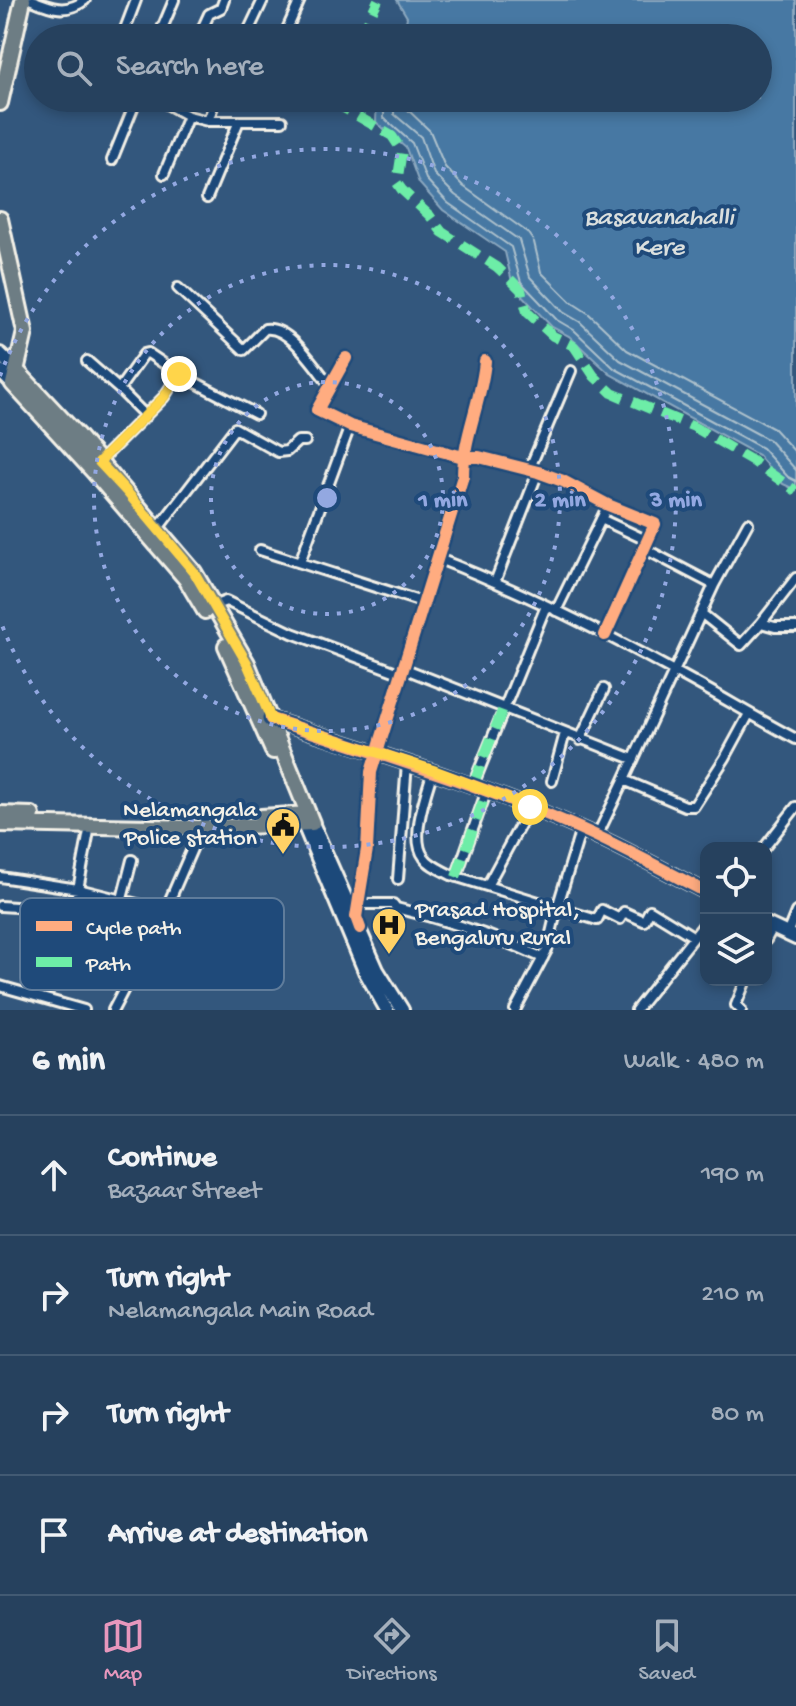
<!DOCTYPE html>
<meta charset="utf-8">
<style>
:root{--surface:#26415e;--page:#324c67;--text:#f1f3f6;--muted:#a4afbc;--line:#425a73;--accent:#e797bd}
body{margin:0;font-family:"Gochi Hand",sans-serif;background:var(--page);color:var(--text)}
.controls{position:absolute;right:24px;bottom:24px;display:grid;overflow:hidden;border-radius:16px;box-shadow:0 4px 12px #0003}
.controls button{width:72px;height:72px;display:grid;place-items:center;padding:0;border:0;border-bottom:2px solid var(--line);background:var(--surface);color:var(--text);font:40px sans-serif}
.stop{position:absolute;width:24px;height:24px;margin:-18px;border:6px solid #ffd54a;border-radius:50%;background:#fff}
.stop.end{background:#ffd54a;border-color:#fff;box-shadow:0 2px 8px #0008}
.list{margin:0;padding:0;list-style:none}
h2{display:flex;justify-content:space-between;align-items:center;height:104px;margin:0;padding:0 32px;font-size:34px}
h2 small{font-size:26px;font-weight:400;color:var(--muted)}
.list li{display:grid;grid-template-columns:52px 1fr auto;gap:24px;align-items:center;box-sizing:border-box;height:120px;padding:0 32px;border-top:2px solid var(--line)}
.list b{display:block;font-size:30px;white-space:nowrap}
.list p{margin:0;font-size:26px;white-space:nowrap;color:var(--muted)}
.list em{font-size:26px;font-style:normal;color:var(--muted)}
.icon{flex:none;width:44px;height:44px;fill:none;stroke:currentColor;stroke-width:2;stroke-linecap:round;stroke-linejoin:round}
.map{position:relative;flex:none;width:796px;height:1010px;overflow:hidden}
.search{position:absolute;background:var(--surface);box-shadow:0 4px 12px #0003;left:24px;right:24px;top:24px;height:88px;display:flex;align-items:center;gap:20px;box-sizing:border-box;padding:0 28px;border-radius:44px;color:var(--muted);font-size:30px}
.sheet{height:584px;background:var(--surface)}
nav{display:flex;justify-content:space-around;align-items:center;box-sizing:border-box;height:112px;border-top:2px solid var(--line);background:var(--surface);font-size:22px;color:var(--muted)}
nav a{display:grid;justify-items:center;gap:4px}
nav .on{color:var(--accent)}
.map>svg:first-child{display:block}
.water{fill:#4678a3;stroke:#8ca8bf;stroke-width:2}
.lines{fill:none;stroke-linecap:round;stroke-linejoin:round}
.shore{stroke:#aec1cc;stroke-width:2}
.street-casing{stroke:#f4f1e8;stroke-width:14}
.secondary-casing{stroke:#f4f1e8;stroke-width:18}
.primary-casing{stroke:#f4f1e8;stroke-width:20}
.street{stroke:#1f4a7a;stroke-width:8}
.secondary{stroke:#1f4a7a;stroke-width:12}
.primary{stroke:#6d7d84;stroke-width:14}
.quiet{stroke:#6deda7;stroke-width:10;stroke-dasharray:20 10;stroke-linecap:butt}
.cycleway-casing{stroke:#1f4a7a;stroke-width:17}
.cycleway{stroke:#ffac80;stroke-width:12}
.route{stroke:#ffd54a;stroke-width:10}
.ring{fill:none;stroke:#93a8e1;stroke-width:4;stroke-dasharray:4 8}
.labels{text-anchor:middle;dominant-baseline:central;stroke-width:8;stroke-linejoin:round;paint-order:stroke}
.poi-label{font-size:24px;fill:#f4f1e8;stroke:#1f4a7a;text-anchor:end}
.water-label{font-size:26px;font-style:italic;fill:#dadfde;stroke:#1f4a7a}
.key{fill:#1f4a7a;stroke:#5f7c9b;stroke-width:2}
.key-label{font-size:22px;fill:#f4f1e8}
.centre{fill:#93a8e1;stroke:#1f4a7a;stroke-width:4}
.ring-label{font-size:24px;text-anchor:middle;font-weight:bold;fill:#93a8e1;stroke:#1f4a7a;stroke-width:8;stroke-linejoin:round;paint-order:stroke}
</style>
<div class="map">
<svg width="796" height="1010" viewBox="0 0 796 1010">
<rect width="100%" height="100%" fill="#33577d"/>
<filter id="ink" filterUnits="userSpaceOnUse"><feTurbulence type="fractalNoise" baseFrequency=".0125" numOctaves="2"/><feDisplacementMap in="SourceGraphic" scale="16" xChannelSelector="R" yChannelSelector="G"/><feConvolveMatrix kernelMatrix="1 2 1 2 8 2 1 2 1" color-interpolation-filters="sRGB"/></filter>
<g filter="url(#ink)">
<path class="water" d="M 397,0 L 796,0 L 796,490 L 783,484 L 758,455 L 610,374 L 569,336 L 552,327 L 513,286 L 505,252 L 443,210 L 419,183 L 406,148 L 376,122 L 377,98 L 758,98 L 758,38 L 403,38 L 407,17 Z"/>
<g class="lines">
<path class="shore" d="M 384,98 L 384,118 L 412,143 L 426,179 L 448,203 L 511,247 L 521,282 L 557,320 L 574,330 L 614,368 L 762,448 L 788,477 L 796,481
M 394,98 L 394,114 L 421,137 L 434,174 L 455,195 L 519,240 L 530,277 L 563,312 L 580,322 L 620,360 L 769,440 L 796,470
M 406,98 L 407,109 L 430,131 L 445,167 L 463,186 L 527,232 L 534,242 L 541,272 L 571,302 L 588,313 L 627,350 L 774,429 L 796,453"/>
<g class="street-casing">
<path id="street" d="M 32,0 C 51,8 67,14 85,0
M 125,29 L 136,0
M 284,36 L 300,0
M 158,38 L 174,0
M 198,38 L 209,14 L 221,8 L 224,0
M 245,38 L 263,0
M 156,98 L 188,116 L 208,121
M 216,98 L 208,121 L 282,121
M 112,160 L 137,98
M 164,174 L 188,116
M 207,198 L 239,121
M 178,288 L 244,350 L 265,329 C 289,325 315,367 329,384
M 346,358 L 317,410 L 350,426 L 463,457 L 479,457 L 538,472 L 563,481 L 608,505 L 655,524 L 605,635
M 87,361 L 119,389
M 146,416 L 119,389 L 144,354 L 148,353 L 179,374 L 256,414
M 99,462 L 164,397 L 179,374
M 529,470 L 571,371
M 601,519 L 648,541
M 748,523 L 714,585 L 624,780 L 685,806 L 694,806 L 725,758 L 749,714
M 156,531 L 235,428 L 278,452 L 287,451 L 298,441 L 305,441
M 645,549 L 714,585
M 260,550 L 425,603
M 439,559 C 519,590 597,629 672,670 C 714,692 754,717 796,739
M 300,562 L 350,426
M 495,582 L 538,472
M 213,606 L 226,601 L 292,633 L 402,674
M 556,611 L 608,505
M 701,613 L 741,645 L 761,623 L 775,627 L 796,627
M 761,623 L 796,578
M 403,668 L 633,759
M 580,740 L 604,689
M 433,770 C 427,791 409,838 424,857 C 430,866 442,870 451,875 L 597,920 L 602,910 L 620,919 L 624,912 L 644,921 L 650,910 L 694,937
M 552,781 L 565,733
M 473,785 L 546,606
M 597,836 L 624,780
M 764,848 L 796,807
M 0,877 L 78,889 L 165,911
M 456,877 L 487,790
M 398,879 L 407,763
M 487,886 L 530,807
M 122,899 L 132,860
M 359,904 L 393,904 L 396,908 C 447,920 495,936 543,958
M 0,906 L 32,908
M 53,916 L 151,938
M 356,918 L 367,849 L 371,772 L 463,476 C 463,437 482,400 485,361
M 72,921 L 90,826
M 787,934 L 796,912
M 766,940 L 773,927
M 0,986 L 84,1010
M 113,1010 L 165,911 L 205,819
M 515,1010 L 547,950 L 557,908 L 581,829
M 636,1010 L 706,922
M 741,1010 L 736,1005 L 746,980"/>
</g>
<g class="secondary-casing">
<path id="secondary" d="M 0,354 L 17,371
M 0,371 L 13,384
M 271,719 C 375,753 481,784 581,829 C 624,848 665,871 706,892
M 312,823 L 377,970 L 402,1010
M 305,827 L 365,971 L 387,1010
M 766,924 L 796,938"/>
</g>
<g class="primary-casing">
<path id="primary" d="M 0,103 L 23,0
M 0,219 L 25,332 L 13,384 L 94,472 L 186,579 L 205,611
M 226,646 L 273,751
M 0,814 L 32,815
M 261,817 L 308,814
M 0,824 L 201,828 L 312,823 L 247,663 L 194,572 L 77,435 L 17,371"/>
</g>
<use href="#street" class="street"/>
<use href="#secondary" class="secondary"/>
<use href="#primary" class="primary"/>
<path class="quiet" d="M 360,38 L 378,0
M 335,98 L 340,106 L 392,136 L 402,151 L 397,183 L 402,190 L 430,216 L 442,232 L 497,267 L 512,281 L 521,290 L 527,312 L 553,336 L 574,346 L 594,376 L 612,393 L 694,427 L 751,460 L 796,491
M 473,785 L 504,706
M 456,877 L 487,790"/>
<g class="cycleway-casing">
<path id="cycleway" d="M 346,358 L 317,410 L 350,426 L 463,457 L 479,457 L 538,472 L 563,481 L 608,505 L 655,524 L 605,635
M 271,719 C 375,753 481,784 581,829 C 624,848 665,871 706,892
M 360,928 L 356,917 L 367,849 L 371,772 L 463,476 C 463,437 482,400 485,361"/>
</g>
<use href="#cycleway" class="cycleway"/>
</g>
</g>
<g class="lines" filter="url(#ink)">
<path class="route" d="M 179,374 L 164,397 L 99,462 L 126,491 L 194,572 L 247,663 L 271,719 L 433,770 L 530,807"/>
</g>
<g class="ring">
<circle cx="327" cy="498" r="116"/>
<circle cx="327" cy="498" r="233"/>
<path d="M0 376A349 349 0 1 1 0 620"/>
</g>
<defs>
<g id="civic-pin" transform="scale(1.8)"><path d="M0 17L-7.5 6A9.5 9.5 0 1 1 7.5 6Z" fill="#ffd166" stroke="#1f4a7a"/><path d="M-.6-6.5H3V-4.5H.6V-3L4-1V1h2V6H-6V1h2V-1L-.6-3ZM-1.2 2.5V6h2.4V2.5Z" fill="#111"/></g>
<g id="hospital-pin" transform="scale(1.8)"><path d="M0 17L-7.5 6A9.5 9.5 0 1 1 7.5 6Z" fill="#ffd166" stroke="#1f4a7a"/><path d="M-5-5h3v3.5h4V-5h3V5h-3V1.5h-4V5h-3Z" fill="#111"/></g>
</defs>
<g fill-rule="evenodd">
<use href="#civic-pin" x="283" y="825"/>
<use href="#hospital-pin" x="389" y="925"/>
</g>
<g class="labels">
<g class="poi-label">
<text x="257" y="811">Nelamangala<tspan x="257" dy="28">Police station</tspan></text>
<text x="415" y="911" text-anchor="start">Prasad Hospital,<tspan x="415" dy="28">Bengaluru Rural</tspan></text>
</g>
<g class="water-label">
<text x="659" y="219">Basavanahalli<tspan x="659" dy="30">Kere</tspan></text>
</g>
</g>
<rect x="20" y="898" width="264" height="92" rx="12" class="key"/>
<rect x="36" y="921" width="36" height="10" fill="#ffac80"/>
<rect x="36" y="957" width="36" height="10" fill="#6deda7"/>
<g class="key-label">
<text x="86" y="934">Cycle path</text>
<text x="86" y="970">Path</text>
</g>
<circle cx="327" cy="498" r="12" class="centre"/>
<g class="ring-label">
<text x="443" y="506">1 min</text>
<text x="560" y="506">2 min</text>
<text x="676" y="506">3 min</text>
</g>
</svg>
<div class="controls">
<button><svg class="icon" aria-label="locate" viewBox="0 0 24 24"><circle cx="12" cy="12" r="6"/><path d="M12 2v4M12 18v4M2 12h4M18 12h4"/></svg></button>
<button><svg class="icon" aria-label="layers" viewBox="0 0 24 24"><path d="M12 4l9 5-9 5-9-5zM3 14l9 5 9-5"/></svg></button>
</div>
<div class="stop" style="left:530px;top:807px"></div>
<div class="stop end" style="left:179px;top:374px"></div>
<div class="search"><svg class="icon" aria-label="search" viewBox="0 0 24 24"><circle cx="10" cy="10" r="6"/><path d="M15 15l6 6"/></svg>Search here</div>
</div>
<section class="sheet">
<h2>6 min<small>Walk · 480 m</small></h2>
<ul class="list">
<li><svg class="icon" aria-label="ahead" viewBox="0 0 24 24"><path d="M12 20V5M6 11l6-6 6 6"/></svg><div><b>Continue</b><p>Bazaar Street</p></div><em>190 m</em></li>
<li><svg class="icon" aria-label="right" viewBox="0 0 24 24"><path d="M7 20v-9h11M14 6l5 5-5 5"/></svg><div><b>Turn right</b><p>Nelamangala Main Road</p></div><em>210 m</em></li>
<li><svg class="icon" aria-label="right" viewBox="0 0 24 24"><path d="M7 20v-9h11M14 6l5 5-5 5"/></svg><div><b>Turn right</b></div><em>80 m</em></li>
<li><svg class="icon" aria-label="arrive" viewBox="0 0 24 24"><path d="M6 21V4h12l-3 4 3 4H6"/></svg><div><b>Arrive at destination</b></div></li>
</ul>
</section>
<nav>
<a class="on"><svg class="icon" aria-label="map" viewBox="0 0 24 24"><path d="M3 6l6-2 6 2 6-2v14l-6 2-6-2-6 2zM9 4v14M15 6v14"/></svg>Map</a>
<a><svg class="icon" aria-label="directions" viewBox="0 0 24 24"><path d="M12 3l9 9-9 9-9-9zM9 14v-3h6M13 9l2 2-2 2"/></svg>Directions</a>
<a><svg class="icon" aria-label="saved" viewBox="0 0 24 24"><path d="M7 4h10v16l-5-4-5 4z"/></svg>Saved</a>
</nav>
